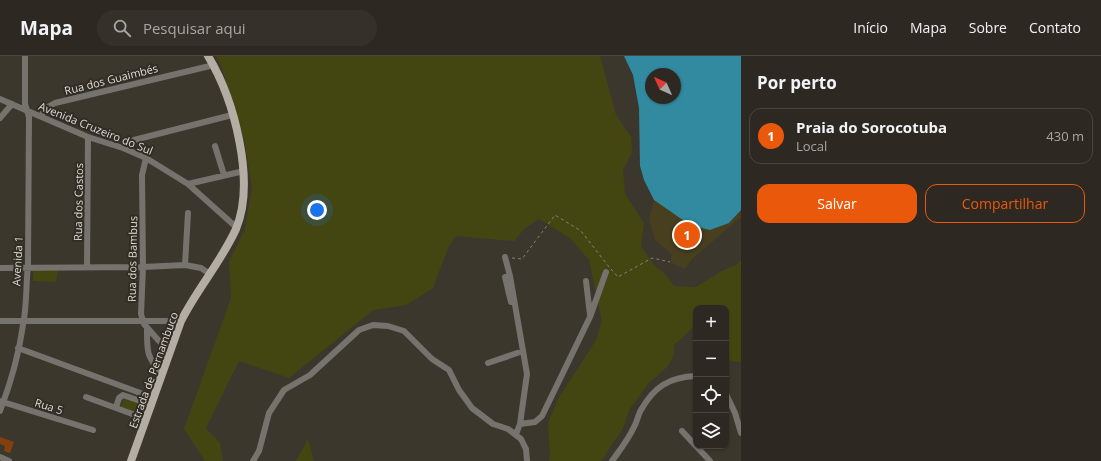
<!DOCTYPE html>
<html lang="pt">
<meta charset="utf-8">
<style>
:root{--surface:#2d2922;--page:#35312a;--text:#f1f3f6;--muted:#a7a6a5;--line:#484540;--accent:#ea580c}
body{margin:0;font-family:"Open Sans",sans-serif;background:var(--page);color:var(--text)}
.controls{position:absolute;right:12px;bottom:12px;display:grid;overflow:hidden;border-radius:8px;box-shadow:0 1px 3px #0004}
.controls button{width:36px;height:36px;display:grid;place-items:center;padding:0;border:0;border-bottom:1px solid var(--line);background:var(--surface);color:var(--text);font:20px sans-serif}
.compass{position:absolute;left:645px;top:12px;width:36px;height:36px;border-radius:50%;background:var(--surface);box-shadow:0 1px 3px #0004;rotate:315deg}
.you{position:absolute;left:317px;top:154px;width:14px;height:14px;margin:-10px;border:3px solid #fff;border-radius:50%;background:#1a73e8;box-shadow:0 0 0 6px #1a73e833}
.badge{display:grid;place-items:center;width:26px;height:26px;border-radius:50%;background:var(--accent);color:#fff;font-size:13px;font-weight:700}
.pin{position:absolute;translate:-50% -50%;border:2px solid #fff;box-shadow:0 1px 4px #0006}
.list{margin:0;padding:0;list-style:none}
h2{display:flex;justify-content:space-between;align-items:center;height:52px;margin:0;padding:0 16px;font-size:17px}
h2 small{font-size:13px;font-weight:400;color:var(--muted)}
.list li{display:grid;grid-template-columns:26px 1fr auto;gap:12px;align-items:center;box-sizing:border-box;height:56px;margin:0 8px 8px;padding:0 8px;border:1px solid var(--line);border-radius:12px}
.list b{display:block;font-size:15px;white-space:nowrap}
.list p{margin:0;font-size:13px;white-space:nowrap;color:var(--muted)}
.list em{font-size:13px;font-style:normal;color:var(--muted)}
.actions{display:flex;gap:8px;padding:12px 16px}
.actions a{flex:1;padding:9px 0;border:1px solid var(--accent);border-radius:12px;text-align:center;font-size:14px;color:var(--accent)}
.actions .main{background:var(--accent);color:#fff}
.icon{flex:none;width:22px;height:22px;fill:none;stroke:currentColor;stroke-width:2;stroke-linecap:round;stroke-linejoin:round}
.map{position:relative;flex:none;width:741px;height:405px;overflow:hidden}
header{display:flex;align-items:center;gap:24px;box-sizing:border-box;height:56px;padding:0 20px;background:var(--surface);border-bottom:1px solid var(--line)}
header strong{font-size:19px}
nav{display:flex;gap:22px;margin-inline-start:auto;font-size:14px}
.search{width:280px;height:36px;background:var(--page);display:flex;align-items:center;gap:10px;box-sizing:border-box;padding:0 14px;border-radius:22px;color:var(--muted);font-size:15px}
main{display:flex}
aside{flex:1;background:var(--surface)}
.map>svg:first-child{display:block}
.green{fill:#444612}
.sand{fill:#483f1f}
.water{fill:#318aa0;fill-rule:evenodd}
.building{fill:#85410d}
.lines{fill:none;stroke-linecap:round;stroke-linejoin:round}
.path{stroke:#858179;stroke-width:1;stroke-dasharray:3 3;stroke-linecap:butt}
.minor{stroke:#76736e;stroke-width:6}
.major{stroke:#b3ada4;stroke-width:8}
.labels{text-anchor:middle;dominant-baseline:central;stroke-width:4;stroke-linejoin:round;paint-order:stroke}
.street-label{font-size:11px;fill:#dedad4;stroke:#322d24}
</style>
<header>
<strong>Mapa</strong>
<div class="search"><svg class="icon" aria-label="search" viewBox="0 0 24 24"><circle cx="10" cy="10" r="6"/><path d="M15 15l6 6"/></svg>Pesquisar aqui</div>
<nav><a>Início</a><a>Mapa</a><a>Sobre</a><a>Contato</a></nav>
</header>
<main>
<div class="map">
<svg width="741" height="405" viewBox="0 0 741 405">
<rect width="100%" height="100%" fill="#3c372d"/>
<path class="green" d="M 216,0 L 600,0 L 616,59 L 631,81 L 632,96 L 623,114 L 625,138 L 644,167 L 641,190 L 654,209 L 666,219 L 674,230 L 696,231 L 722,215 L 736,209 L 741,204 L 741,305 L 739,306 L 731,305 L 726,298 L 726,252 L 696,252 L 696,269 L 674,289 L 674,299 L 667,311 L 648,328 L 629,354 L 623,372 L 601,405 L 549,405 L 550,400 L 548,367 L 558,343 L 596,284 L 602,265 L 589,204 L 570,182 L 539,163 L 524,173 L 514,185 L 456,180 L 448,192 L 433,232 L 406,249 L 373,254 L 289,322 L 239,305 L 206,372 L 220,387 L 223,405 L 205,405 L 184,373 L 231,242 L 229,206 L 245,173 L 252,131 L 244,83 L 220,7 Z
M 33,212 L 58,213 L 56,226 L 33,225 Z
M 125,340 L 143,346 L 140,358 L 121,351 Z
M 308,383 L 314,405 L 296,405 Z"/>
<path class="sand" d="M 654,144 L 673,157 L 729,167 L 741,154 L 741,161 L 692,203 L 685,213 L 670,206 L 672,199 L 655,184 L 649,163 Z"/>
<path class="water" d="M 624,0 L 741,0 L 741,154 L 729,167 L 710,174 L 690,169 L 654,144 L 644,124 L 640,110 L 639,52 L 633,19 ZM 651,18 L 675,18 L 675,42 L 651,42 Z"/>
<path class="building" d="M 0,381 L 14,386 L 10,397 L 4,395 L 5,390 L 0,388 Z"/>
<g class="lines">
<path class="path" d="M 512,202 L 522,203 L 555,159 L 581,175 L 609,211
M 611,213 L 618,221 L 652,202 L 670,206"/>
<path class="minor" d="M 0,43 L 88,81 L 123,92 L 146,102 L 188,128 L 236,171
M 41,60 L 46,52 L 55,47 L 214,9
M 0,62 L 12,48
M 215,90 L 224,119
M 123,92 L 129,86 L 134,84 L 232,59
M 146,102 L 142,119 L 143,211 L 141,258 L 144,268 L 159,285 L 170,294
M 188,128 L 244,115
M 505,201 L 510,220 L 527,318 L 520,368 L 516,378
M 185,209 L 188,157
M 87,211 L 88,81
M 0,212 L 143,211 L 185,209 L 201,212 L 210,218
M 505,221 L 511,246
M 586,225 L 590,259
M 0,265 L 181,265
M 147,272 C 147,296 146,299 162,319
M 18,292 L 154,342
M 488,307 L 523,295
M 726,338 L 735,357 L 741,377
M 86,341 L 146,363
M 0,345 L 93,374
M 116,351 L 119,342 L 123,339 L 152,349
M 0,355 C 10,329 19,297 23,269 C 27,249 26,228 28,208 L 29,61 L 25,48 L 25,0
M 520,368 L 535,366 L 542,360 L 590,261 L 606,216
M 682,375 L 710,405
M 0,401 L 9,405
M 253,405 L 259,395 L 269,357 L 284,334 L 310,319 L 359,274 L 373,269 L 388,270 L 404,275 L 432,303 L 449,314 L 459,334 L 472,352 L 493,368 L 508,373 L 521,383 L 526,393 L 527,405
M 612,405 C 620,394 628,384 634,371 C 637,366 638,359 641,354 C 654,331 669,321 696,320"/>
<path class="major" d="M 131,405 L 181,265 C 197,233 221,206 236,173 C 256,125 234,43 208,0"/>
</g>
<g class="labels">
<g class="street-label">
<text transform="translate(111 23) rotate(-14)">Rua dos Guaimbés</text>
<text transform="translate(96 72) rotate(22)">Avenida Cruzeiro do Sul</text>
<text transform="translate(78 146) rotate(-89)">Rua dos Castos</text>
<text transform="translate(132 203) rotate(-89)">Rua dos Bambus</text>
<text transform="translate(17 205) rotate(-87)">Avenida 1</text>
<text transform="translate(153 314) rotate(-70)">Estrada de Pernambuco</text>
<text transform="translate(49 350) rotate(17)">Rua 5</text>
</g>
</g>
</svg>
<div class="controls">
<button>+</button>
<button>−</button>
<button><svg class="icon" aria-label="locate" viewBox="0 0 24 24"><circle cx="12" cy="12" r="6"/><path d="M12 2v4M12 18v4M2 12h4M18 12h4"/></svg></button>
<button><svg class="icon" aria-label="layers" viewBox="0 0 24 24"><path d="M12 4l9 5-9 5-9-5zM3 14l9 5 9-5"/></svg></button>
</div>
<svg class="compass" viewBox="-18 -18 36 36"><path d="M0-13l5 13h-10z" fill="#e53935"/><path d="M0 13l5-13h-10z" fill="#a7a6a5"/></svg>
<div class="you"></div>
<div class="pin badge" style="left:687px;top:179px">1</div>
</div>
<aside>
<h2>Por perto<small></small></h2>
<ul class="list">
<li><span class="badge">1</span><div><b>Praia do Sorocotuba</b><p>Local</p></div><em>430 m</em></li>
</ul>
<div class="actions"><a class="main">Salvar</a><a>Compartilhar</a></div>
</aside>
</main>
